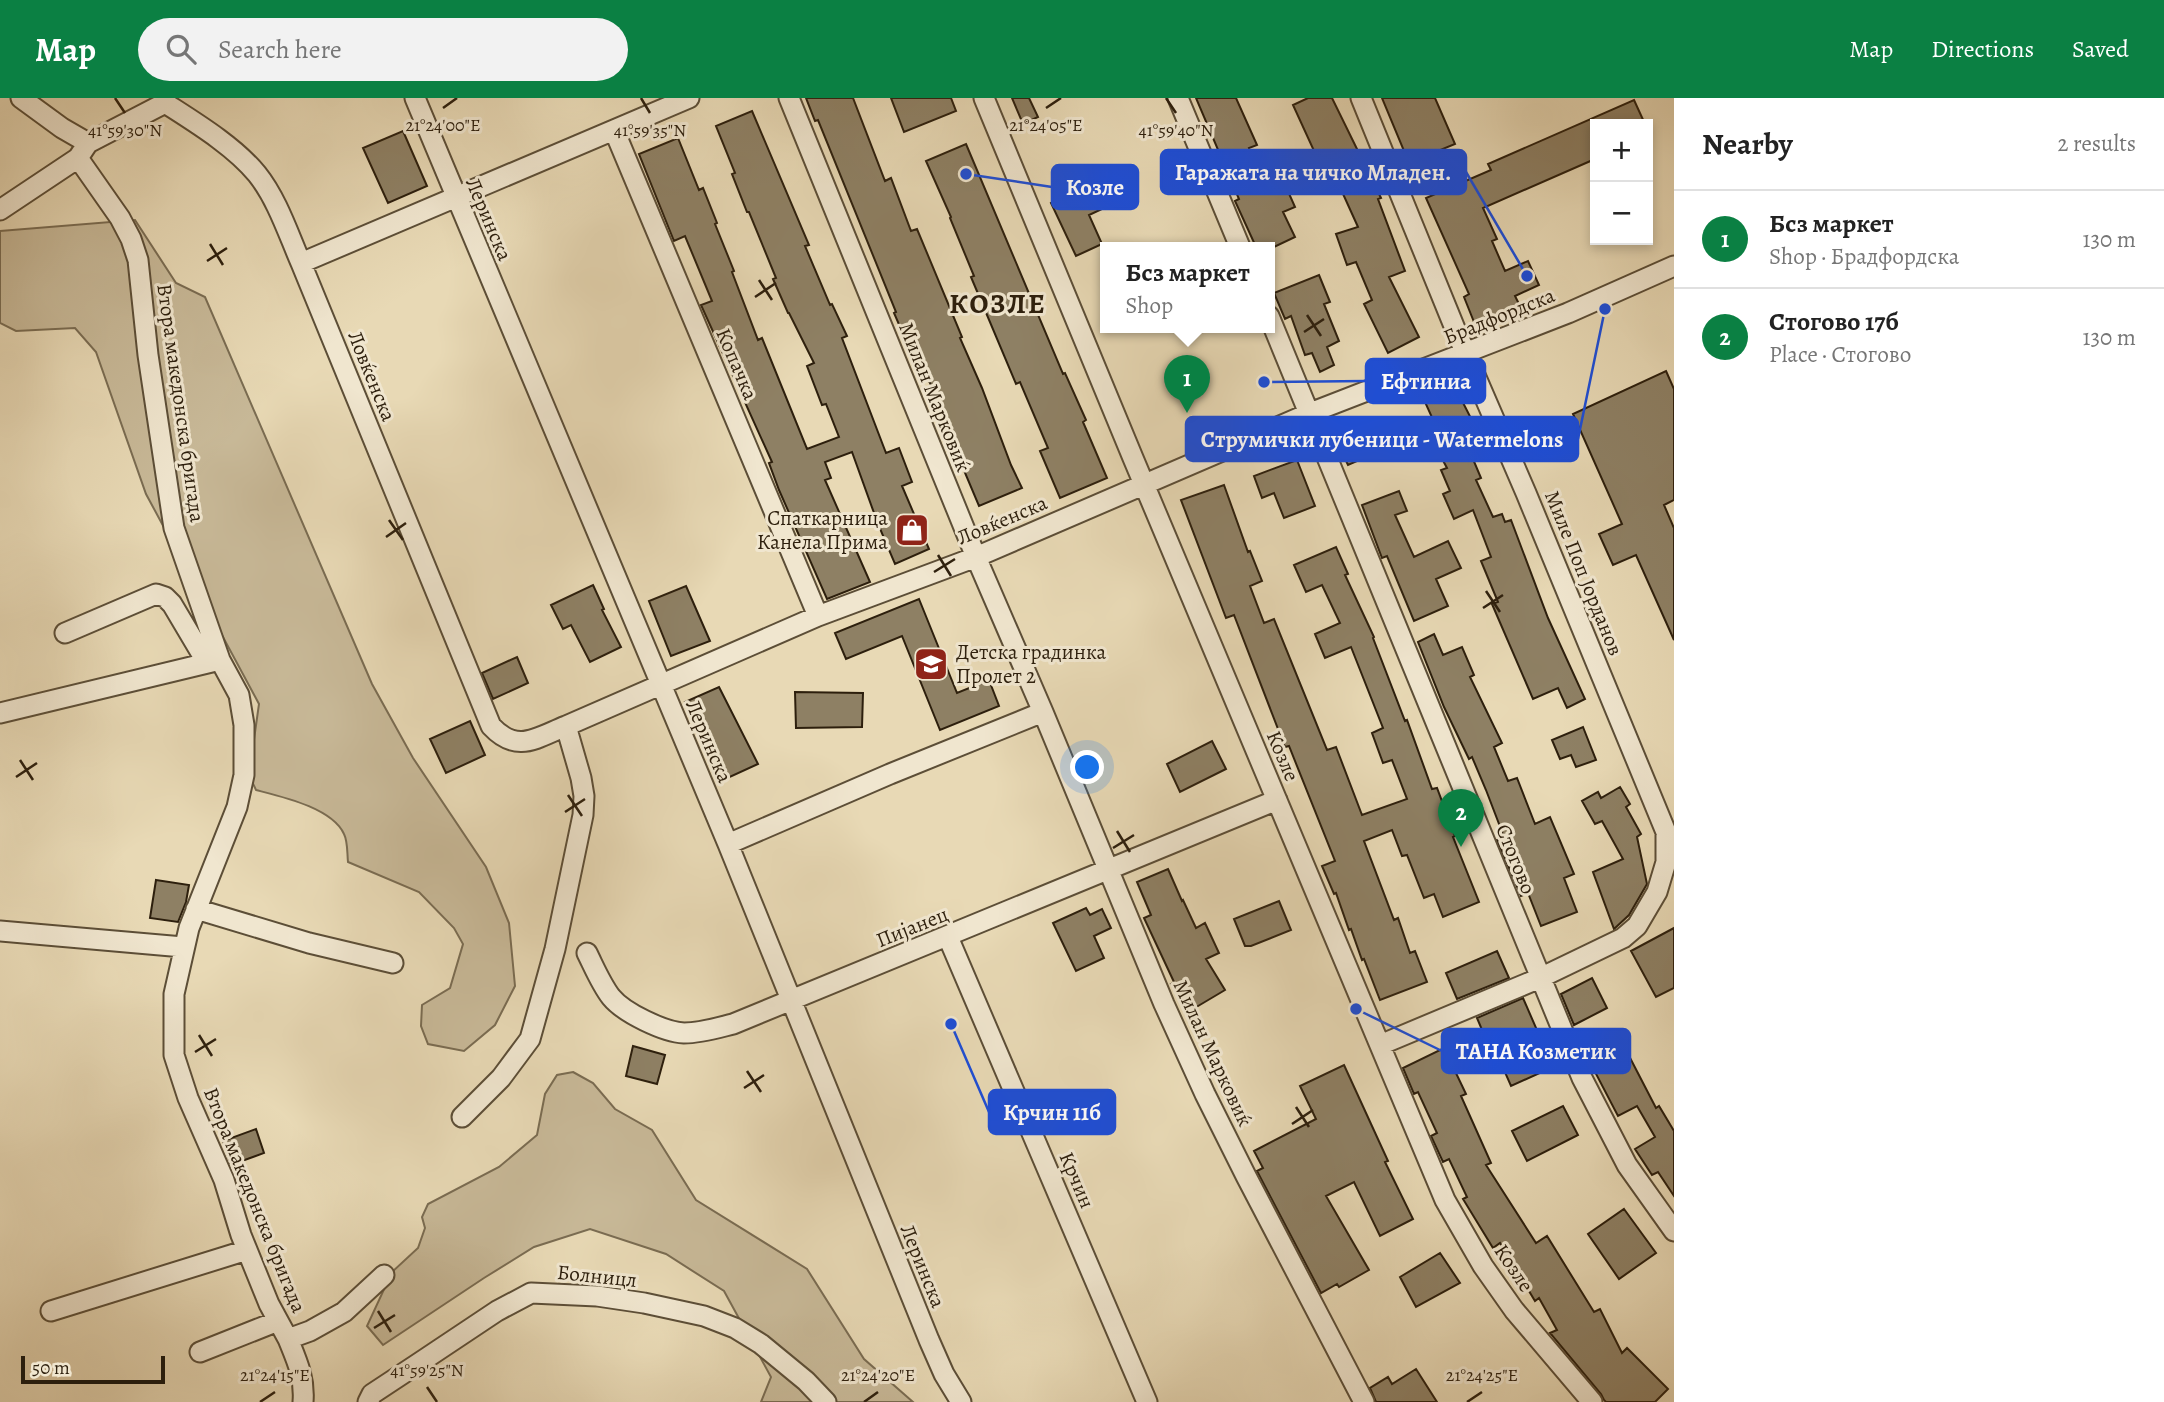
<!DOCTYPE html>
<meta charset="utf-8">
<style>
:root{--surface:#fff;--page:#f2f2f2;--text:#222;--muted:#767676;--line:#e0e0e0;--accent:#0b8043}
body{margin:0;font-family:Alegreya,serif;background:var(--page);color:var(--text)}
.controls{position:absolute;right:21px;top:21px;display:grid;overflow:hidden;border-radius:0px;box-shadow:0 4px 10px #0003}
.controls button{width:63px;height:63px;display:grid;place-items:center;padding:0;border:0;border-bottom:2px solid var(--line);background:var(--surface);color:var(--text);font:35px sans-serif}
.scale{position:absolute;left:21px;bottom:18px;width:144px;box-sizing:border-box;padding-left:7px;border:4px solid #2d1f0d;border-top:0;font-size:19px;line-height:24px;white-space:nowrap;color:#2d1f0d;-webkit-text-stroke:5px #f0e6cf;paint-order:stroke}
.you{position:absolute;left:1088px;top:670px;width:24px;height:24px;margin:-18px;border:5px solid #fff;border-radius:50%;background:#1a73e8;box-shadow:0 0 0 10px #1a73e833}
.badge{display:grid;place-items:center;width:46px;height:46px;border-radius:50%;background:var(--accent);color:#fff;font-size:23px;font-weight:700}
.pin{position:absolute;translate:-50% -58px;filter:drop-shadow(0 2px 4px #0008)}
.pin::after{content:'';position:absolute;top:37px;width:24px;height:21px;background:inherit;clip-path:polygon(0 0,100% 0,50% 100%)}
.popup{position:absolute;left:1100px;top:144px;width:175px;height:91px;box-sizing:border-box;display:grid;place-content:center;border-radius:0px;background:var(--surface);filter:drop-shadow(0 2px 5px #0005);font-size:23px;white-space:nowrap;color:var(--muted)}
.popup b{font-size:26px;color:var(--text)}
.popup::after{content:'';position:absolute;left:50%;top:100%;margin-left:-14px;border:14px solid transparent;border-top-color:var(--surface)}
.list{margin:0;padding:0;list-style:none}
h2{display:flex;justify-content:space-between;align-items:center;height:91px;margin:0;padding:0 28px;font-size:30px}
h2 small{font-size:23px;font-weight:400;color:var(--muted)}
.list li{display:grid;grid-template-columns:46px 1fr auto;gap:21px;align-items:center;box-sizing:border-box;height:98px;padding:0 28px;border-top:2px solid var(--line)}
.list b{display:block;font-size:26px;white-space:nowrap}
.list p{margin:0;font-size:23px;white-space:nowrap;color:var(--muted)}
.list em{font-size:23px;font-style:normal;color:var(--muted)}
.icon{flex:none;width:38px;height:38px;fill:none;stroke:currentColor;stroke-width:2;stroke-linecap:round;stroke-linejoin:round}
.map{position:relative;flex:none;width:1674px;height:1304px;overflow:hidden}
header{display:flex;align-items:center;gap:42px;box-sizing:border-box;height:98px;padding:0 35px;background:var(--accent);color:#fff}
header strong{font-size:33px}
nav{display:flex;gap:38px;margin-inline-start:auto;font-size:24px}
.search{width:490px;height:63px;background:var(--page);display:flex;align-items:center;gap:18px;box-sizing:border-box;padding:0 24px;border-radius:38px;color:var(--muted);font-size:26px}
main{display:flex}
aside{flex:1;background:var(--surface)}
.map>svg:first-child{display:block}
.green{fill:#c8b998;stroke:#7a6c52;stroke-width:2}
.building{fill:#8e8064;stroke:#2d1f0d;stroke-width:2}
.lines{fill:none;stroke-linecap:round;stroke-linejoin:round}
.minor-casing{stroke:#5c4e37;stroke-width:23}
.minor{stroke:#f0e6cf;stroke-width:19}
.ticks{fill:none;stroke:#2d1f0d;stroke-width:2.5}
.labels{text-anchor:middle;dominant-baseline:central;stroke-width:6;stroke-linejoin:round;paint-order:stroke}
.street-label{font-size:21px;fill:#2d1f0d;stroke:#f0e6cf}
.poi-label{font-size:21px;fill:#2d1f0d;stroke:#f0e6cf;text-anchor:end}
.district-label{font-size:28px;font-weight:bold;letter-spacing:2px;fill:#2d1f0d;stroke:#f0e6cf}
.ticks-label{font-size:18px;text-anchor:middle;fill:#2d1f0d;stroke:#f0e6cf;stroke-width:6;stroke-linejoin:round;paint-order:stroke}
.leader{fill:none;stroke:#1d4ed8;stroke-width:2.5}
.callout-dot{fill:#1d4ed8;stroke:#f0e6cf;stroke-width:2.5}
.callout{fill:#1d4ed8;stroke:#1d4ed8;stroke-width:2.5}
.callout-label{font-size:23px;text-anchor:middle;font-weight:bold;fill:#fff}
</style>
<header>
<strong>Map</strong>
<div class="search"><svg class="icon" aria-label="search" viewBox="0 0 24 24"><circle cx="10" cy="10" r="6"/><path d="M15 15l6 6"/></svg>Search here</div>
<nav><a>Map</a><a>Directions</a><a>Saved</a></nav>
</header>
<main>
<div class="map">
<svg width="1674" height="1304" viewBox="0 0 1674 1304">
<rect width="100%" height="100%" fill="#e8d9b5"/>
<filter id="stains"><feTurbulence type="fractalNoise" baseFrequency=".00286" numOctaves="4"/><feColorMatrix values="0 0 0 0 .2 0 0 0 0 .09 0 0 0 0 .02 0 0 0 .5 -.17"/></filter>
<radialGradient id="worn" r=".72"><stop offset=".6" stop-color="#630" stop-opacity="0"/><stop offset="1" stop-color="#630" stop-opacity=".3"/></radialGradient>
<path class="green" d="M 135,122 L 176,185 L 205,199 L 372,586 L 413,660 L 486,769 L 509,825 L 515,888 L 495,927 L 464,953 L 428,946 L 421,928 L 422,907 L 450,890 L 463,846 L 454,830 L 419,794 L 348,764 C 347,755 348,744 344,736 C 332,710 283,699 256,692 L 249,677 L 259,606 L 146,396 L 96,254 L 75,230 L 16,233 L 0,225 L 0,133 Z
M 573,974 L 593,985 L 615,1011 L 652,1032 L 696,1102 L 807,1171 L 864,1261 L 913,1304 L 761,1304 L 771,1279 L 724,1193 L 666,1156 L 590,1131 L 534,1149 L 484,1180 L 383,1247 L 367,1228 L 392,1174 L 418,1150 L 425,1130 L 422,1119 L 428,1106 L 499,1069 L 537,1037 L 545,996 L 557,977 Z"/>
<path class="building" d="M 806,0 L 853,0 L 885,83 L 891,80 L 911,133 L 917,131 L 962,239 L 960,240 L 982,290 L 1011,367 L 1022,390 L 979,408 L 944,325 L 948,324 L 918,259 L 914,261 L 894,215 L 896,214 L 818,22 L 815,23 Z
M 891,0 L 951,0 L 956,13 L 904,34 Z
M 1012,0 L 1029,0 L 1038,19 L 1023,26 Z
M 1196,0 L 1236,0 L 1257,47 L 1249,50 L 1266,89 L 1283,82 L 1295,109 L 1283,114 L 1295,139 L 1274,149 L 1256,149 L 1235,103 L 1239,101 Z
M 1308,0 L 1332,0 L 1381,100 L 1378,101 L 1405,173 L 1389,179 L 1419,239 L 1388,255 L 1364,206 L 1372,202 L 1356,164 L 1347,167 L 1336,136 L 1358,129 L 1339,87 L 1331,90 L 1293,7 Z
M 1382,0 L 1435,0 L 1455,46 L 1409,65 Z
M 1634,2 L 1645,26 L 1595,26 L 1595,61 L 1483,110 L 1497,141 L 1492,143 L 1505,173 L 1528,163 L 1539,187 L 1515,198 L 1521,210 L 1476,229 L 1464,199 L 1469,196 L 1426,100 L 1491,72 L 1488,66 Z
M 752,13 L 809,147 L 805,148 L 830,207 L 832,206 L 847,238 L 842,240 L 886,355 L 899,350 L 912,384 L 902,388 L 929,451 L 895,466 L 878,426 L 852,354 L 825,364 L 831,380 L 825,382 L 870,484 L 827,501 L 779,392 L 769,365 L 772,364 L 701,207 L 712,203 L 685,138 L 674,143 L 639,56 L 678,40 L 699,92 L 703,90 L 717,125 L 715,126 L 734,173 L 732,174 L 758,242 L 762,240 L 807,351 L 839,339 L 826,306 L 822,307 L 807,268 L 814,265 L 789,215 L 788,215 L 773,181 L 776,180 L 749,114 L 747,114 L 732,76 L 735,75 L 716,28 Z
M 403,33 L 427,88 L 388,105 L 363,50 Z
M 966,46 L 1063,276 L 1065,275 L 1086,322 L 1083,324 L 1107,380 L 1060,400 L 1040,353 L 1048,350 L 1020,284 L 1016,286 L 971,179 L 974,178 L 950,120 L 951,119 L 926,63 Z
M 1091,86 L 1102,111 L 1089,117 L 1102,146 L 1076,158 L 1051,105 Z
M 1319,177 L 1330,204 L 1324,206 L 1339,243 L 1327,249 L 1334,267 L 1320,274 L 1312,255 L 1305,257 L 1291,218 L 1285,221 L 1274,195 Z
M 1666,273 L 1674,291 L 1674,402 L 1664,407 L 1674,430 L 1674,542 L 1636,457 L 1613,467 L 1599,436 L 1622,426 L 1573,316 Z
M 1455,289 L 1481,340 L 1467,347 L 1481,380 L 1476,382 L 1493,419 L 1502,416 L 1505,424 L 1511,422 L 1548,520 L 1585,601 L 1567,610 L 1558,590 L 1533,601 L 1492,506 L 1498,504 L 1481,463 L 1491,459 L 1473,412 L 1454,421 L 1443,396 L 1450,393 L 1441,372 L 1447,370 L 1426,331 L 1435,326 L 1425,304 Z
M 1376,324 L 1387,350 L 1348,367 L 1336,342 Z
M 1297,362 L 1315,408 L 1284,420 L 1274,395 L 1262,400 L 1254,378 Z
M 1224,387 L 1248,454 L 1250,453 L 1262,483 L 1250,488 L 1264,525 L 1274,521 L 1327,652 L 1336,649 L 1362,717 L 1407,701 L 1392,662 L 1383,665 L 1372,635 L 1383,630 L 1351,549 L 1325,560 L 1315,536 L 1340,525 L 1322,487 L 1306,494 L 1294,467 L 1336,449 L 1348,476 L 1345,477 L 1374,539 L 1373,540 L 1405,623 L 1407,622 L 1432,691 L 1437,690 L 1455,738 L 1453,739 L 1479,804 L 1443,819 L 1434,796 L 1424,800 L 1407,757 L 1402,758 L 1392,732 L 1364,743 L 1394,822 L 1398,820 L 1410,855 L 1415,853 L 1427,884 L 1380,902 L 1364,861 L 1362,862 L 1351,831 L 1349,832 L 1336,795 L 1334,796 L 1322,768 L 1335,763 L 1289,648 L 1285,649 L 1234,517 L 1226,520 L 1181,402 Z
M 1399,393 L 1407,413 L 1395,417 L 1414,459 L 1448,443 L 1461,470 L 1436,481 L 1448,508 L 1414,523 L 1387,458 L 1382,460 L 1362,407 Z
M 593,487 L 604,511 L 602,512 L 621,549 L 590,564 L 571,527 L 563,531 L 551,507 Z
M 686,488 L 710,543 L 671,558 L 649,503 Z
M 919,501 L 957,595 L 989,582 L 999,608 L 940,632 L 902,538 L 846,561 L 835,535 Z
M 1434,536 L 1443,557 L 1462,549 L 1474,577 L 1470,579 L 1502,645 L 1494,649 L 1508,683 L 1517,680 L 1535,726 L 1550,719 L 1574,776 L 1564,780 L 1577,814 L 1541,828 L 1528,795 L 1521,798 L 1497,742 L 1504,739 L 1486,692 L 1472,659 L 1469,661 L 1444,609 L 1418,544 Z
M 517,559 L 528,585 L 493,601 L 482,575 Z
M 719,589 L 758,666 L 721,683 L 685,604 Z
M 795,594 L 863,595 L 862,629 L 796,630 Z
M 470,623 L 485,657 L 446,675 L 430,641 Z
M 1583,629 L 1596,662 L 1576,669 L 1571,657 L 1560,661 L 1552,642 Z
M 1212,643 L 1226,671 L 1180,694 L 1167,666 Z
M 1620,689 L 1630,706 L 1626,709 L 1641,736 L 1637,739 L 1647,786 L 1629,817 L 1614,831 L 1593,774 L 1623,761 L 1602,723 L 1595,726 L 1582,703 L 1598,694 L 1601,700 Z
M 1168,771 L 1182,803 L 1183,802 L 1196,830 L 1205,825 L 1219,855 L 1206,861 L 1225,892 L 1188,914 L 1171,886 L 1174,884 L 1144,820 L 1151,817 L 1137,784 Z
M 156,782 L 189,787 L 186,804 L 178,824 L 150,820 Z
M 1279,803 L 1291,832 L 1251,848 L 1245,848 L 1234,821 Z
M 1086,810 L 1090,817 L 1102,811 L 1111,830 L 1094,838 L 1104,860 L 1076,873 L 1053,825 Z
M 1674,830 L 1674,890 L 1656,899 L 1631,853 Z
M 1497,853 L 1509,880 L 1457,901 L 1446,875 Z
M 1592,880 L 1607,910 L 1574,927 L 1561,896 Z
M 1523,900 L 1553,969 L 1511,988 L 1494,949 L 1490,951 L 1477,920 Z
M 633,948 L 665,957 L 657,986 L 626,978 Z
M 1444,950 L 1466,996 L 1461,998 L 1491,1065 L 1486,1067 L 1536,1145 L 1547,1138 L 1594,1214 L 1600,1211 L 1622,1255 L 1627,1250 L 1668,1291 L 1655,1304 L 1606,1304 L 1604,1302 L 1601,1296 L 1550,1235 L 1557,1232 L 1539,1200 L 1535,1203 L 1500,1145 L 1493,1150 L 1463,1101 L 1467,1099 L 1449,1061 L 1443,1064 L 1431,1038 L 1437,1035 L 1418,994 L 1414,996 L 1403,970 Z
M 1627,954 L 1656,1010 L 1659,1008 L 1674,1033 L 1674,1098 L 1658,1074 L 1652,1077 L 1635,1051 L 1655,1039 L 1637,1008 L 1618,1018 L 1594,972 Z
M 1344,967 L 1388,1063 L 1385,1064 L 1413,1121 L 1380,1138 L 1354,1084 L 1326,1098 L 1369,1172 L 1339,1189 L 1337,1186 L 1321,1195 L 1257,1073 L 1263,1070 L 1254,1053 L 1316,1021 L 1300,988 Z
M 1563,1008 L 1578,1037 L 1527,1063 L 1512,1033 Z
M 256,1031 L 264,1055 L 231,1067 L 223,1043 Z
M 1624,1111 L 1656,1155 L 1619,1181 L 1588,1136 Z
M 1440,1155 L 1460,1185 L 1416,1209 L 1400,1179 Z
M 1416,1271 L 1437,1304 L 1376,1304 L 1370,1290 L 1388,1279 L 1392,1286 Z"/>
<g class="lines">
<g class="minor-casing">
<path id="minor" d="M 21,0 L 62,30 L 88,45
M 415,0 L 728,746 L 929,1242 L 944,1276 L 961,1304
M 789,0 L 976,459 L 1043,614 L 1164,906 L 1205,996 L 1246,1078 L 1364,1304
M 984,0 L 1133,360 L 1445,1102 L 1483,1168 L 1514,1212 L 1592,1304
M 1178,0 L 1240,149
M 1361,0 L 1456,233 L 1526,395 L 1666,734 L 1666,764 L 1657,794 L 1637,828 L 1623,840 L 1540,880 L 1380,947
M 614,32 L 818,518
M 78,60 L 120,120 L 131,141 L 138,162 L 148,257 L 174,430 L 220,562 L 239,597 L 244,627 L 244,677 L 237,709 L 189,830 L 174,896 L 174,957 L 188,1000 L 224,1082 L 241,1137 L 269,1206 L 288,1241 L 310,1233 L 344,1214 L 384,1177
M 0,112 L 78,60 L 88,45 L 165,5 C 196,25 234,48 257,76 C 277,101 288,135 301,165 L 491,628 C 517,656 536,640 566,628 L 818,518 L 976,459 L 1310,315 L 1568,215 L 1674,168
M 301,165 L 689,0
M 1269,218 L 1582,980 L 1627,1067 L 1674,1133
M 65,535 L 156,496 L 165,499 L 172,506 L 207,565
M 0,615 L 220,562
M 728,746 L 890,676 L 1043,614
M 196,811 L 309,845 L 393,865
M 0,833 L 183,849
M 948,839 L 1147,1304
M 587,855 C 594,869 601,886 611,899 C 624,915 664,934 684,935 C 701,935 717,930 733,926 L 1277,702
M 462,1019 L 501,980 L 530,941 L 555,851 L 583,717 L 584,698 L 581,680 L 566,628
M 51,1213 L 247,1152
M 288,1241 C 297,1263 305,1280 303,1304
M 200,1254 L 278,1223
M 368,1304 L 372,1296 L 416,1267 L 497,1213 L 531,1195 L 597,1198 L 644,1205 L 704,1218 L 735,1230 L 761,1246 L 806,1283 L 826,1304"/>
</g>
<use href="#minor" class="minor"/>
</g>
<path class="ticks" d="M 115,0 L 125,15M 641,0 L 650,15M 1166,0 L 1176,15M 443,10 L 457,0M 1046,10 L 1061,0M 210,146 L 223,167M 207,163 L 227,150M 759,182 L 772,202M 755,199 L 776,185M 1307,217 L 1321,238M 1304,234 L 1324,221M 389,422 L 403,442M 386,439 L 406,425M 938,457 L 951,478M 934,474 L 955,461M 1486,493 L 1500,514M 1483,510 L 1503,497M 20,662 L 33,682M 16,679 L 37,665M 568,697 L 582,718M 565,714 L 585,701M 1117,733 L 1130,754M 1113,750 L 1134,737M 199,937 L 212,958M 195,954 L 216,941M 747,973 L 761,994M 744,990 L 764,977M 1296,1009 L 1309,1029M 1292,1026 L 1313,1012M 378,1213 L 391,1234M 374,1230 L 395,1217M 427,1289 L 437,1304M 260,1304 L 275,1294M 864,1304 L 878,1294M 1467,1304 L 1482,1294"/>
<defs>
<g id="shop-square" transform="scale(1.75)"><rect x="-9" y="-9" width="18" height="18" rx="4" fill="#8f2418" stroke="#f0e6cf"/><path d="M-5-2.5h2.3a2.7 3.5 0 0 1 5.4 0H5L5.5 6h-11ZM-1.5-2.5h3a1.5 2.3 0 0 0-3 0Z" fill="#fff"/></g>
<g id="school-square" transform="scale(1.75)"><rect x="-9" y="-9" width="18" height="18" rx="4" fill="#8f2418" stroke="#f0e6cf"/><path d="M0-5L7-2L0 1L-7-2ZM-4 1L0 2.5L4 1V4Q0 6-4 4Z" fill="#fff"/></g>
</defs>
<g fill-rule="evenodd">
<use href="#shop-square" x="912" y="432"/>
<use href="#school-square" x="931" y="566"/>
</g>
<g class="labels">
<g class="street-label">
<text transform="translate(489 121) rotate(67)">Леринска</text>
<text transform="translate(1499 218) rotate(-22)">Брадфордска</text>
<text transform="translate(737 266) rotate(67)">Копачка</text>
<text transform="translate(372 278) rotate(68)">Ловќенска</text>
<text transform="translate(935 299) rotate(68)">Милан Марковиќ</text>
<text transform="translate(181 305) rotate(82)">Втора македонска бригада</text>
<text transform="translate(1002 422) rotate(-23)">Ловќенска</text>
<text transform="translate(1584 475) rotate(68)">Миле Поп Јорданов</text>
<text transform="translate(709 643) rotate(67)">Леринска</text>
<text transform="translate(1283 658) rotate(67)">Козле</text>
<text transform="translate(1516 761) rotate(68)">Стогово</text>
<text transform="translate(912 829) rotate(-22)">Пијанец</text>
<text transform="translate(1213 955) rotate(65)">Милан Марковиќ</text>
<text transform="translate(1077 1082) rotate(67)">Крчин</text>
<text transform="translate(255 1102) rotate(68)">Втора македонска бригада</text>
<text transform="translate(923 1168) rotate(68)">Леринска</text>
<text transform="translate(1514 1170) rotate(56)">Козле</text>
<text transform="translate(597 1178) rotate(6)">Болницл</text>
</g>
<g class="poi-label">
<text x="888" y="420">Спаткарница<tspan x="888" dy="24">Канела Прима</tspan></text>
<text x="956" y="554" text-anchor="start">Детска градинка<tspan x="956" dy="24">Пролет 2</tspan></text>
</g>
<g class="district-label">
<text x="998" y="206">КОЗЛЕ</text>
</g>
</g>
<g class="ticks-label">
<text x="1046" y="33">21°24'05"E</text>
<text x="443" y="33">21°24'00"E</text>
<text x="125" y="38">41°59'30"N</text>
<text x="650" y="38">41°59'35"N</text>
<text x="1176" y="38">41°59'40"N</text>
<text x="427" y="1278">41°59'25"N</text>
<text x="275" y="1283">21°24'15"E</text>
<text x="878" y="1283">21°24'20"E</text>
<text x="1482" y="1283">21°24'25"E</text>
</g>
<path class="leader" d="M1527 178L1466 74M966 76L1052 89M1264 284L1366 283M1605 211L1578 341M1356 911L1442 953M951 926L989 1014"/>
<g class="callout-dot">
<circle cx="1527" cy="178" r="7"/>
<circle cx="966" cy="76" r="7"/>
<circle cx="1264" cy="284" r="7"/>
<circle cx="1605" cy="211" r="7"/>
<circle cx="1356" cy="911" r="7"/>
<circle cx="951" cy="926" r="7"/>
</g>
<g class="callout">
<rect x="1161" y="52" width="305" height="44" rx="7"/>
<rect x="1052" y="67" width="86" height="44" rx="7"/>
<rect x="1366" y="261" width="119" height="44" rx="7"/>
<rect x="1186" y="319" width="392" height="44" rx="7"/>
<rect x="1442" y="931" width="188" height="44" rx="7"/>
<rect x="989" y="992" width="126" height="44" rx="7"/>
</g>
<g class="callout-label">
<text x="1313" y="82">Гаражата на чичко Младен.</text>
<text x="1095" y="97">Козле</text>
<text x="1426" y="291">Ефтиниа</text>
<text x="1382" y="349">Струмички лубеници - Watermelons</text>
<text x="1536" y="961">ТАНА Козметик</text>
<text x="1052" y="1022">Крчин 11б</text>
</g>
<rect width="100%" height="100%" filter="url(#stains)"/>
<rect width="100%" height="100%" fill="url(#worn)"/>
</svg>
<div class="controls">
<button>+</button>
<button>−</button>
</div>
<div class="scale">50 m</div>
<div class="you"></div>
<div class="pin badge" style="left:1187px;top:315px">1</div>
<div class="popup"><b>Бсз маркет</b>Shop</div>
<div class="pin badge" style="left:1461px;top:749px">2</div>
</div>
<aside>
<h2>Nearby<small>2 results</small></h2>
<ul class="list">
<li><span class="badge">1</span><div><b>Бсз маркет</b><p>Shop · Брадфордска</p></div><em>130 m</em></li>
<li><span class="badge">2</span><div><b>Стогово 17б</b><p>Place · Стогово</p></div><em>130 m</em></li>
</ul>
</aside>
</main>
